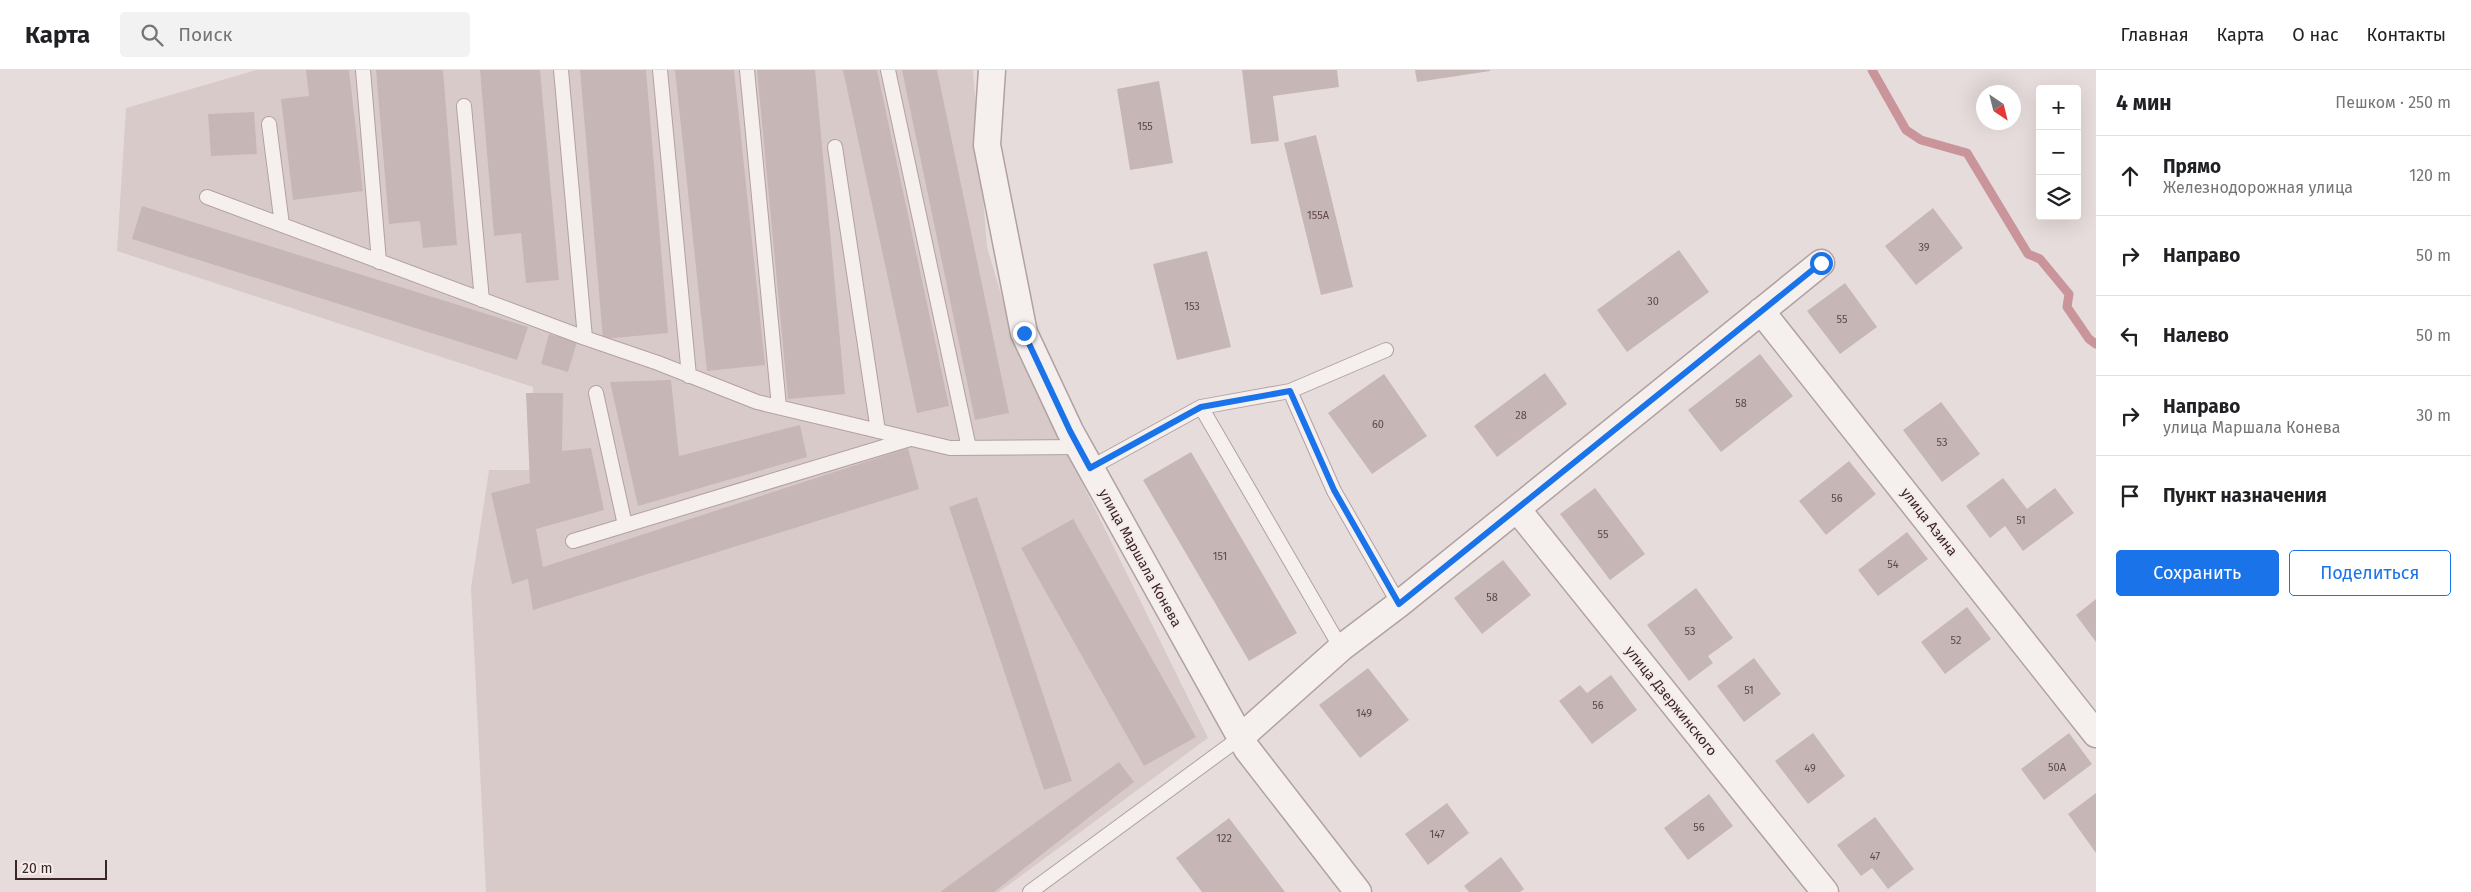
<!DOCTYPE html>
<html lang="ru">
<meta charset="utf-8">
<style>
:root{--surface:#fff;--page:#f2f2f2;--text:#202124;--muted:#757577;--line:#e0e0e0;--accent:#1a73e8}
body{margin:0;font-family:"Fira Sans",sans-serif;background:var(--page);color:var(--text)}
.controls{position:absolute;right:15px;top:15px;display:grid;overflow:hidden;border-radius:5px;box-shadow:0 5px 20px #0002}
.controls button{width:45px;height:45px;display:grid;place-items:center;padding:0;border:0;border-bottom:1px solid var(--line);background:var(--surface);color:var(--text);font:25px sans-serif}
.compass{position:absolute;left:1976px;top:15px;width:45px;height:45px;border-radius:50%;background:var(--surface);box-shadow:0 5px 20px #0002;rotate:145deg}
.scale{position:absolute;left:15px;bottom:12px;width:92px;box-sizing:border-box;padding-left:5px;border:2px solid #3d2525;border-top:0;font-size:14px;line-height:18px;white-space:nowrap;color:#3d2525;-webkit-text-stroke:4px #f4ebeb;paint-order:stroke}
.stop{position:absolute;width:15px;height:15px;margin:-11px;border:4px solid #1a73e8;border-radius:50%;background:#fff}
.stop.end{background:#1a73e8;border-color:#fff;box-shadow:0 1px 5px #0008}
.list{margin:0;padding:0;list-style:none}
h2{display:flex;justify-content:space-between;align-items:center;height:65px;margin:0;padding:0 20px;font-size:21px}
h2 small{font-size:16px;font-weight:400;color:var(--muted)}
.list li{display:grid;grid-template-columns:32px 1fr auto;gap:15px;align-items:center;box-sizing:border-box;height:80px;padding:0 20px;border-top:1px solid var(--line)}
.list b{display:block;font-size:19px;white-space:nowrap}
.list p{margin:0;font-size:16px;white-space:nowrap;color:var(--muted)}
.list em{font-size:16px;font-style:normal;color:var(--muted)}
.actions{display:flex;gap:10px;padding:15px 20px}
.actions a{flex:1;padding:11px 0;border:1px solid var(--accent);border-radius:5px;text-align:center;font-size:18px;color:var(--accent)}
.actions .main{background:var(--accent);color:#fff}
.icon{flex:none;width:28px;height:28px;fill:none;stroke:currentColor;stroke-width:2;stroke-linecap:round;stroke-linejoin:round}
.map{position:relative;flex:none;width:2096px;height:822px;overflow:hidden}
header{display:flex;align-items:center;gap:30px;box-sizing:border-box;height:70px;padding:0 25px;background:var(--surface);border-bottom:1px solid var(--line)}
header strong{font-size:24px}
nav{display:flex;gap:28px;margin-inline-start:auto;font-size:18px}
.search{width:350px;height:45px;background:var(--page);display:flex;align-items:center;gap:12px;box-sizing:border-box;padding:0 18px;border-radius:5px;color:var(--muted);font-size:19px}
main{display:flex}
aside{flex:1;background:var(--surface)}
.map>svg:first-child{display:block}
.built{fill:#d9caca}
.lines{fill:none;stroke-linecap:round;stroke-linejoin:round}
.stream{stroke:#c9959a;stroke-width:9}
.building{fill:#c7b6b6}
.lane-casing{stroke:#b1a1a1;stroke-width:16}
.street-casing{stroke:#b1a1a1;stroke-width:29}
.lane{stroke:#f5efee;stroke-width:14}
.street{stroke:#f5efee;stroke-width:26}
.route{stroke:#1a73e8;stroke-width:6}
.labels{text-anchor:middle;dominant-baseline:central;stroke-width:4;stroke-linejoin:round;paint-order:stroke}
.number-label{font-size:11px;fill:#604949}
.street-label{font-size:14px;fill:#3d2525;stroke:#f4ebeb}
</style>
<header>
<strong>Карта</strong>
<div class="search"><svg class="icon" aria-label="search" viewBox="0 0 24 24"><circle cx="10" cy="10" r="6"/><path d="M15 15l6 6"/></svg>Поиск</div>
<nav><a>Главная</a><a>Карта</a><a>О нас</a><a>Контакты</a></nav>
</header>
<main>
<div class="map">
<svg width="2096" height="822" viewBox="0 0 2096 822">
<rect width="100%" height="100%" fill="#e7dcdc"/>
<path class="built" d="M 973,0 L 987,177 L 1019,285 L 1208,668 L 999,822 L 486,822 L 471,518 L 489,400 L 530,400 L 533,317 L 117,181 L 126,38 L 256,0 Z"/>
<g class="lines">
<path class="stream" d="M 1872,0 L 1906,60 L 1921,70 L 1967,83 L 2028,184 L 2040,189 L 2069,224 L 2067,237 L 2089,269 L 2096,274"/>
</g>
<path class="building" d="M 306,0 L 349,0 L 363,121 L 293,130 L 281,29 L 309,26 Z
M 376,0 L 443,0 L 457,175 L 423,178 L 420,151 L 389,154 Z
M 480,0 L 540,0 L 559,210 L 526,213 L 521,163 L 494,166 Z
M 580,0 L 646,0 L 668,263 L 603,269 Z
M 675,0 L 734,0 L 765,295 L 707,301 Z
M 757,0 L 815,0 L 845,324 L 788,329 Z
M 843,0 L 877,0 L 949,336 L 917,343 Z
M 902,0 L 937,0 L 1009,343 L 975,350 Z
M 1242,0 L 1337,0 L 1339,17 L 1273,26 L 1279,71 L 1251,74 Z
M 1415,0 L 1490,0 L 1490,1 L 1417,12 Z
M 1159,11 L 1173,93 L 1130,100 L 1117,19 Z
M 254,42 L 257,84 L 211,86 L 208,44 Z
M 1316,65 L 1353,217 L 1321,225 L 1284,73 Z
M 142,136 L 528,257 L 517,290 L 132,169 Z
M 1933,138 L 1963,178 L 1916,215 L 1885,176 Z
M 1679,180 L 1709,222 L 1627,282 L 1597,240 Z
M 1207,181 L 1231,277 L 1177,290 L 1153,194 Z
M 1845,213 L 1877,257 L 1840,284 L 1807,241 Z
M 549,264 L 577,272 L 568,302 L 541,294 Z
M 1760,284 L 1793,326 L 1721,382 L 1688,340 Z
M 1545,303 L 1567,334 L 1497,387 L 1474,356 Z
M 1384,304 L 1427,366 L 1372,404 L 1328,343 Z
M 671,310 L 679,386 L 800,355 L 807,387 L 638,436 L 610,312 Z
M 526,323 L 563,323 L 562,381 L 591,378 L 604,440 L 536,459 L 543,497 L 908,378 L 919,419 L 533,540 L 528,509 L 512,514 L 491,423 L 530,413 Z
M 1941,332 L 1980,384 L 1942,412 L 1903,360 Z
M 1191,382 L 1297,563 L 1249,591 L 1143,410 Z
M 1849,391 L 1876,424 L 1826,465 L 1799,431 Z
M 2003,408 L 2027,439 L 2055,418 L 2074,443 L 2023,481 L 2005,456 L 1990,468 L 1966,436 Z
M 1595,418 L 1645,484 L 1610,510 L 1560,444 Z
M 977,427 L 1072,711 L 1044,720 L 949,437 Z
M 1073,449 L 1196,667 L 1144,696 L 1021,478 Z
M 1907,462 L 1928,489 L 1878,526 L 1858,500 Z
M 1503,490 L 1531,525 L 1482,564 L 1454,528 Z
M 1696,518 L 1733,568 L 1708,586 L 1713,593 L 1689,611 L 1647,555 Z
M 2096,529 L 2096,572 L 2076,545 Z
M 1967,537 L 1991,569 L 1945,604 L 1921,572 Z
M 1754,588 L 1781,624 L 1744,652 L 1717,616 Z
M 1368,598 L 1409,650 L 1360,688 L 1319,635 Z
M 1611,605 L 1637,640 L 1592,674 L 1559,631 L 1580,615 L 1587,623 Z
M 1813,663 L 1845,706 L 1808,734 L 1775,691 Z
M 2069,663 L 2092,694 L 2044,730 L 2021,699 Z
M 1119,692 L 1134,712 L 994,822 L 940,822 Z
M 2096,723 L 2096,783 L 2068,744 Z
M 1709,724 L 1733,756 L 1688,790 L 1664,758 Z
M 1447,733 L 1469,763 L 1428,795 L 1405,764 Z
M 1875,747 L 1914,799 L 1888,819 L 1872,798 L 1861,806 L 1837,775 Z
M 1229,748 L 1285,822 L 1202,822 L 1176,788 Z
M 1501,787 L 1524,819 L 1520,822 L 1469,822 L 1464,816 Z"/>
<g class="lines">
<g class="lane-casing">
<path id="lane" d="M 363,0 L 379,192
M 561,0 L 585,268
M 660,0 L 689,306
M 747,0 L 779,337
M 888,0 L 969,378
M 464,36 L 482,230
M 269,54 L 282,155
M 835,77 L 878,361
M 207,127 L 585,268 L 658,293 L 757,332 L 950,378 L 1078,377
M 1290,321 L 1334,421 L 1399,534
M 596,323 L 625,455
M 1201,337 L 1341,578
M 1090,398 L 1201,337 L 1290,321 L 1386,280
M 573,471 L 910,369
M 1030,822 L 1241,667"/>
</g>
<g class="street-casing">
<path id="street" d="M 992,0 L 987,75 L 1024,263 L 1070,361 L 1247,679 L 1358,822
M 1761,241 L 2096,664
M 1517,439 L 1825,822
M 1241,667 L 1341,578 L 1399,534 L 1821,193"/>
</g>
<use href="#lane" class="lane"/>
<use href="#street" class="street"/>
</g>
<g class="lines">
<path class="route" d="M 1024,263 L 1070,361 L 1090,398 L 1201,337 L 1290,321 L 1334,420 L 1399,534 L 1821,193"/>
</g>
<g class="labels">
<g class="number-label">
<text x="1145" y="56">155</text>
<text x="1318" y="145">155А</text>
<text x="1924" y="177">39</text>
<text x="1653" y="231">30</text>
<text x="1192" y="236">153</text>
<text x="1842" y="249">55</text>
<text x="1741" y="333">58</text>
<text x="1521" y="345">28</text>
<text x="1378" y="354">60</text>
<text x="1942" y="372">53</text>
<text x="1837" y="428">56</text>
<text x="2021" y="450">51</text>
<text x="1603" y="464">55</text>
<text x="1220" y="486">151</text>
<text x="1893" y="494">54</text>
<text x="1492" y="527">58</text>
<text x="1690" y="561">53</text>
<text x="1956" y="570">52</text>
<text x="1749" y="620">51</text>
<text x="1598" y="635">56</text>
<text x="1364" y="643">149</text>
<text x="2057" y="697">50А</text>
<text x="1810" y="698">49</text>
<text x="1699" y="757">56</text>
<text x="1437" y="764">147</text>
<text x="1224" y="768">122</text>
<text x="1875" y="786">47</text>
</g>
<g class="street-label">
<text transform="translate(1929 452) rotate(52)">улица Азина</text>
<text transform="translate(1140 488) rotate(61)">улица Маршала Конева</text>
<text transform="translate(1671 631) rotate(51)">улица Дзержинского</text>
</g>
</g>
</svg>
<div class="controls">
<button>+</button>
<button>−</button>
<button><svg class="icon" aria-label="layers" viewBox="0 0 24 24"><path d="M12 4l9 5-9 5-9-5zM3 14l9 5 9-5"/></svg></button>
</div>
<svg class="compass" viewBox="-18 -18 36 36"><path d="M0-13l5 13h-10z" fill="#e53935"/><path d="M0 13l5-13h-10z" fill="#757577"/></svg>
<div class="scale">20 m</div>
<div class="stop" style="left:1821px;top:193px"></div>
<div class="stop end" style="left:1024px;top:263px"></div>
</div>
<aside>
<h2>4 мин<small>Пешком · 250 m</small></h2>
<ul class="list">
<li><svg class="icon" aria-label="ahead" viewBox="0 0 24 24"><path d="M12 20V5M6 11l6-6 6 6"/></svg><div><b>Прямо</b><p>Железнодорожная улица</p></div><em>120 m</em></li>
<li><svg class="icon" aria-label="right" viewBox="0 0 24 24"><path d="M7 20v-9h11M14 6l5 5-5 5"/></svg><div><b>Направо</b></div><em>50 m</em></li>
<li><svg class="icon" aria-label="left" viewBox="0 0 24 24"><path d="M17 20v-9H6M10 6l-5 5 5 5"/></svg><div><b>Налево</b></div><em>50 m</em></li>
<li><svg class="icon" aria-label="right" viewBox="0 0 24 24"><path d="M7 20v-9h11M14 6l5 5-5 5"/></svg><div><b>Направо</b><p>улица Маршала Конева</p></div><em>30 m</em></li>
<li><svg class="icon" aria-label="arrive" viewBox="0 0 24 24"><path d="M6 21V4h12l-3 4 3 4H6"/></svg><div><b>Пункт назначения</b></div></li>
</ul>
<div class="actions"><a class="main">Сохранить</a><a>Поделиться</a></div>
</aside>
</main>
